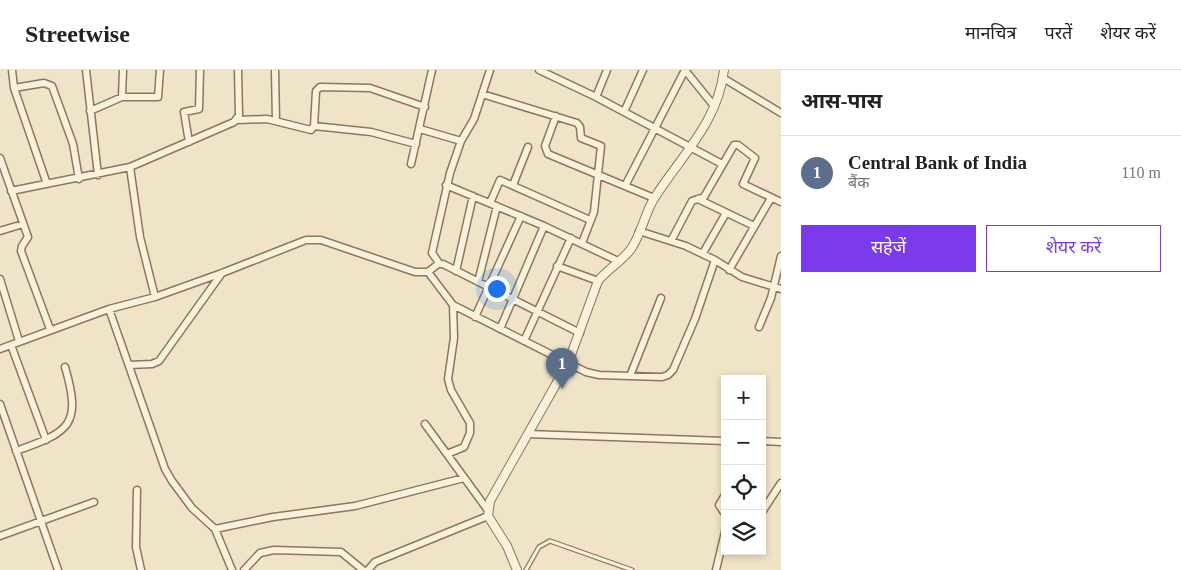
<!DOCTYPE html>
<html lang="hi">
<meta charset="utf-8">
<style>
:root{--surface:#fff;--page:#f2f2f2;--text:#222;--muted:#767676;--line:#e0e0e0;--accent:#7c3aed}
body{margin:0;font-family:"Times New Roman","Noto Sans Devanagari",serif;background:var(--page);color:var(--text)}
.controls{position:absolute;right:15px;bottom:15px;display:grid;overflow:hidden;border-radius:0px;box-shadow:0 2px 8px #0003}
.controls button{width:45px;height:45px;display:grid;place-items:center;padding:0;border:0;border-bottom:1px solid var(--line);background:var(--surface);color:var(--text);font:25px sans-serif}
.you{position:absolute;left:496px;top:218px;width:18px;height:18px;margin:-12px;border:4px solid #fff;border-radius:50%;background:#1a73e8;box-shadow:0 0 0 8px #1a73e833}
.badge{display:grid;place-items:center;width:32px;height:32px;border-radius:50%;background:var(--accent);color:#fff;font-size:16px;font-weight:700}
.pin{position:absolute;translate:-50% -41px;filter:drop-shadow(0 1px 2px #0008)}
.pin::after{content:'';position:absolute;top:26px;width:18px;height:15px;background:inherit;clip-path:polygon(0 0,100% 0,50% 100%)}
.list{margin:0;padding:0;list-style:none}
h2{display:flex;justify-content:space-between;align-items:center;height:65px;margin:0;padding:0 20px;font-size:21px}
h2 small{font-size:16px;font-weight:400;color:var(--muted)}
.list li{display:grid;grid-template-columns:32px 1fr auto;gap:15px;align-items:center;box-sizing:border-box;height:75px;padding:0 20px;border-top:1px solid var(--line)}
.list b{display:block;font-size:19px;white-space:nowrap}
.list p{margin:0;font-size:16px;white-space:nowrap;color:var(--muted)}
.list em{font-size:16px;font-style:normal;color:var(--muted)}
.actions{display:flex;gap:10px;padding:15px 20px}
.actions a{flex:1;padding:11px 0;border:1px solid var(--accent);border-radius:0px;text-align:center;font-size:18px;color:var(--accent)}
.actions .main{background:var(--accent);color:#fff}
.icon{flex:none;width:28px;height:28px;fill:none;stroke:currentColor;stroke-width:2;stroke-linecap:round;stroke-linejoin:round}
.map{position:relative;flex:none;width:781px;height:500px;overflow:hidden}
header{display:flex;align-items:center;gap:30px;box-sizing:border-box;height:70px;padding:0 25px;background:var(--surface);border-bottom:1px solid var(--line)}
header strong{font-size:24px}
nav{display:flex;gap:28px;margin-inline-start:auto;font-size:18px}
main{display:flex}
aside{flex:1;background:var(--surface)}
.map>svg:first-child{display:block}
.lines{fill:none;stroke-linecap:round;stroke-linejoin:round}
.service-casing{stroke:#8d765c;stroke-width:5.5}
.minor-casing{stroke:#8d765c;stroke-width:9}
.tertiary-casing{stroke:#8d765c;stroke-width:10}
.service{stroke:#faf1dc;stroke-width:3}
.minor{stroke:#faf1dc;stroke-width:6}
.tertiary{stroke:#faf1dc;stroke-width:8}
</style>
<header>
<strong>Streetwise</strong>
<nav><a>मानचित्र</a><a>परतें</a><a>शेयर करें</a></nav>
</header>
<main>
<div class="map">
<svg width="781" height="500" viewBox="0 0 781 500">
<rect width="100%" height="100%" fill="#f0e4c8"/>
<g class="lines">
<g class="service-casing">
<path id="service" d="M 526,500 L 539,477 L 550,471 L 632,500"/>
</g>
<g class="minor-casing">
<path id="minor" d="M 12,0 L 14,18 L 47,114
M 86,0 L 98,105
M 275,0 L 276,51
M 539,0 L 596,27 L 722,94
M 685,0 L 714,36
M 723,8 L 781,43
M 14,18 L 44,13 L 52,16 L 73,74 L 79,109
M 482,24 L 577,53 L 580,57 L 581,68 L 601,76 L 594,142 L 582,173
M 122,27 L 123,0
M 596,27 L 607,0
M 90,41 L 122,27 L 158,27 L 160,0
M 624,42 L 643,0
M 556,46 L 545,76 L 548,84 L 654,128
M 237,50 L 267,49 L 311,60 L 314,56 L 316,21 L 320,17 L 370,18 L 425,37
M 314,56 L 371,62 L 416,74
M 420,59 L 461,71
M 189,72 L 184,42 L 199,39 L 200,0
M 0,88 L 28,167 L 22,176 L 21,181 L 50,259
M 411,94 L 432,0
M 130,97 L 140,167 L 155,227
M 446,115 L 544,156 L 618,191
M 513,115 L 528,77
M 625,116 L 685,0
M 11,121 L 130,97 L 234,52 L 239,45 L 238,0
M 698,129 L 754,156
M 490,133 L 500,110 L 590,150
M 0,161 L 23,154
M 671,171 L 692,131 L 704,127 L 734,75 L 738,75 L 755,88 L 743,114 L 781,132
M 703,183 L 726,143
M 715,190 L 742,207 L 781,219
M 439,193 L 432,183 L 450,103 L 461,71 L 474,49 L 490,0
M 557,196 L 598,211
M 729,200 L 771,128
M 456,201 L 473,126
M 428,202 L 453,235 L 586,302 L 599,305 L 662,307 L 668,305 L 673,300 L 695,249 L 715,190 L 686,176 L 639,161
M 0,209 L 19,271
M 478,212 L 497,136
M 109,239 L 165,399 L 172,411 L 192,438 L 215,459 L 232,500
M 475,247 L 521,146
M 759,257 L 771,228 L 781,186
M 500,259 L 544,156
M 524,271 L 571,168
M 11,275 L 46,370
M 0,279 L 109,239 L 155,227 L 222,203 L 306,170 L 321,170 L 415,202 L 428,202 L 438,194 L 443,194 L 580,263
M 129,295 L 152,294 L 159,291 L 222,203
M 630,306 L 661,228
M 0,334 L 58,500
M 425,354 L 487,439
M 528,364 L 725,371
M 762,371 L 781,372
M 16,381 C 70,362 82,355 65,297
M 447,384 L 464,377 L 470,363 L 470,353 L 451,320 L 448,309 L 454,268 L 453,235
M 137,420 L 136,477 L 141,500
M 725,425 L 719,435 L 725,444
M 762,442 L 781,413
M 215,459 L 273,447 L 355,436 L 464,408
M 0,466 L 94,432
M 244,500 L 260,483 L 274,480 L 341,482 L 363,500
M 368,500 L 375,492 L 488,446
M 716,500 L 725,462"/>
</g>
<g class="tertiary-casing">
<path id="tertiary" d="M 517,500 L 507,476 L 488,446 L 490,431 L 568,293 L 598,211 C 608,199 622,191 631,179 C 642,163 645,142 655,127 C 682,85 718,52 724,0"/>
</g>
<use href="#service" class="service"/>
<use href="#minor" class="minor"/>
<use href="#tertiary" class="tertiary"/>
</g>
</svg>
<div class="controls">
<button>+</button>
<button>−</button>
<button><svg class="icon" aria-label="locate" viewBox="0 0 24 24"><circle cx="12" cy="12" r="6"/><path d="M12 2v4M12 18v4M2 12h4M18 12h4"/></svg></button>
<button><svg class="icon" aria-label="layers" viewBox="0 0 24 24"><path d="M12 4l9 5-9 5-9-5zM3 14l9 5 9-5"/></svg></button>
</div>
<div class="you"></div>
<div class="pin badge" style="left:562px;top:319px;background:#5c6f8a">1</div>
</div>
<aside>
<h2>आस-पास<small></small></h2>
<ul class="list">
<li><span class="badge" style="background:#5c6f8a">1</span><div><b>Central Bank of India</b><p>बैंक</p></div><em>110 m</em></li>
</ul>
<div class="actions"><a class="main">सहेजें</a><a>शेयर करें</a></div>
</aside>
</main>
